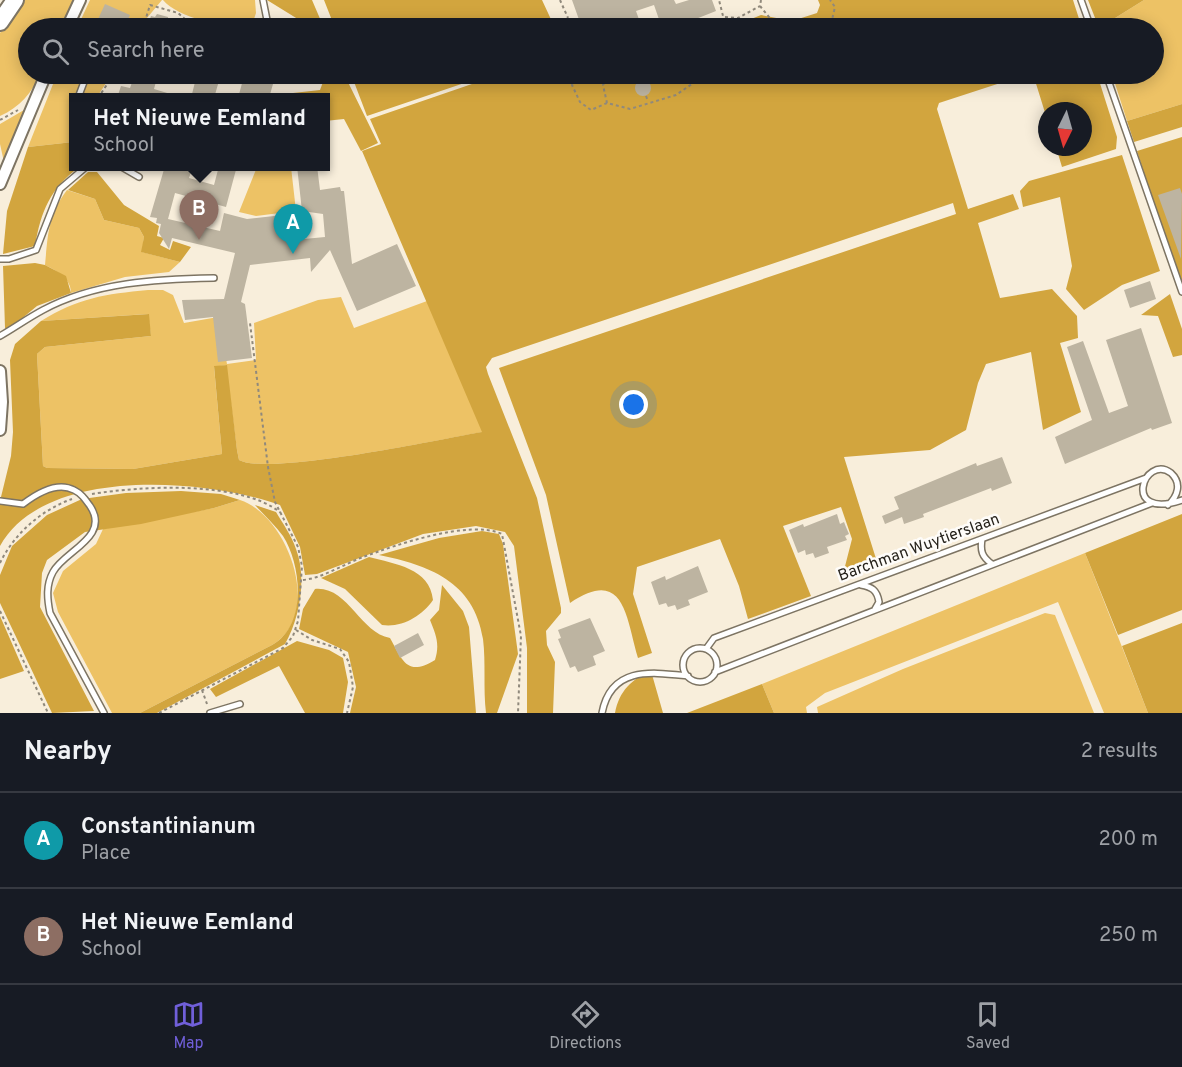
<!DOCTYPE html>
<style>
:root{--surface:#171b24;--page:#20242c;--text:#f1f3f6;--muted:#9ea1a6;--line:#363941;--accent:#705fd9}
body{margin:0;font-family:Overpass,sans-serif;background:var(--page);color:var(--text)}
.compass{position:absolute;left:1038px;top:102px;width:54px;height:54px;border-radius:50%;background:var(--surface);box-shadow:0 3px 15px #0003;rotate:185deg}
.you{position:absolute;left:634px;top:405px;width:21px;height:21px;margin:-15px;border:4px solid #fff;border-radius:50%;background:#1a73e8;box-shadow:0 0 0 9px #1a73e833}
.badge{display:grid;place-items:center;width:39px;height:39px;border-radius:50%;background:var(--accent);color:#fff;font-size:20px;font-weight:700}
.pin{position:absolute;translate:-50% -50px;filter:drop-shadow(0 2px 3px #0008)}
.pin::after{content:'';position:absolute;top:32px;width:21px;height:18px;background:inherit;clip-path:polygon(0 0,100% 0,50% 100%)}
.popup{position:absolute;left:69px;top:93px;width:261px;height:78px;box-sizing:border-box;display:grid;place-content:center;border-radius:0px;background:var(--surface);filter:drop-shadow(0 2px 4px #0005);font-size:20px;white-space:nowrap;color:var(--muted)}
.popup b{font-size:22px;color:var(--text)}
.popup::after{content:'';position:absolute;left:50%;top:100%;margin-left:-12px;border:12px solid transparent;border-top-color:var(--surface)}
.list{margin:0;padding:0;list-style:none}
h2{display:flex;justify-content:space-between;align-items:center;height:78px;margin:0;padding:0 24px;font-size:26px}
h2 small{font-size:20px;font-weight:400;color:var(--muted)}
.list li{display:grid;grid-template-columns:39px 1fr auto;gap:18px;align-items:center;box-sizing:border-box;height:96px;padding:0 24px;border-top:2px solid var(--line)}
.list b{display:block;font-size:22px;white-space:nowrap}
.list p{margin:0;font-size:20px;white-space:nowrap;color:var(--muted)}
.list em{font-size:20px;font-style:normal;color:var(--muted)}
.icon{flex:none;width:33px;height:33px;fill:none;stroke:currentColor;stroke-width:2;stroke-linecap:round;stroke-linejoin:round}
.map{position:relative;flex:none;width:1182px;height:713px;overflow:hidden}
.search{position:absolute;background:var(--surface);box-shadow:0 3px 15px #0003;left:18px;right:18px;top:18px;height:66px;display:flex;align-items:center;gap:15px;box-sizing:border-box;padding:0 21px;border-radius:33px;color:var(--muted);font-size:22px}
.sheet{height:270px;background:var(--surface)}
nav{display:flex;justify-content:space-around;align-items:center;box-sizing:border-box;height:84px;border-top:2px solid var(--line);background:var(--surface);font-size:16px;color:var(--muted)}
nav a{display:grid;justify-items:center;gap:3px}
nav .on{color:var(--accent)}
.map>svg:first-child{display:block}
.green{fill:#edc265}
.forest{fill:#d2a53e}
.building{fill:#bdb4a1}
.lines{fill:none;stroke-linecap:round;stroke-linejoin:round}
.lane-casing{stroke:#7d7463;stroke-width:8}
.street-casing{stroke:#7d7463;stroke-width:14}
.primary-casing{stroke:#7d7463;stroke-width:20}
.path{stroke:#90897c;stroke-width:2;stroke-dasharray:3 3;stroke-linecap:butt}
.lane{stroke:#fff;stroke-width:5}
.street{stroke:#fff;stroke-width:10}
.primary{stroke:#fff;stroke-width:16}
.labels{text-anchor:middle;dominant-baseline:central;stroke-width:5;stroke-linejoin:round;paint-order:stroke}
.street-label{font-size:16px;fill:#27231c;stroke:#fefcf9}
</style>
<div class="map">
<svg width="1182" height="713" viewBox="0 0 1182 713">
<rect width="100%" height="100%" fill="#f8eedb"/>
<path class="green" d="M 25,0 L 73,0 L 60,28 L 28,28 L 28,74 L 40,74 C 32,93 20,107 0,116 L 0,33 Z
M 90,0 L 162,0 L 147,18 L 142,28 L 77,28 Z
M 163,0 L 255,0 L 256,13 L 251,28 C 228,29 178,18 163,0 Z
M 1144,0 L 1182,0 L 1182,104 L 1127,121 L 1112,74 L 1154,74 L 1154,28 L 1099,28 Z
M 57,74 L 117,74 L 108,80 L 97,97 L 73,98 L 73,142 L 28,147 Z
M 24,110 L 4,162 L 0,144 L 0,124 Z
M 257,167 L 291,167 L 296,211 L 256,216 L 239,212 Z
M 67,190 L 95,199 L 104,220 L 139,228 L 144,237 L 142,252 L 180,262 L 169,272 L 125,277 L 71,293 C 71,278 57,271 45,265 C 48,234 48,215 67,190 Z
M 148,290 L 163,290 L 173,295 L 184,323 L 218,317 L 227,364 L 256,360 L 254,323 L 318,300 L 341,297 L 354,328 L 427,301 L 483,432 C 441,439 268,476 239,460 L 237,450 L 226,365 L 214,367 L 222,454 L 133,469 L 47,468 L 43,466 L 37,354 L 45,347 L 151,336 L 148,314 L 41,321 C 78,298 105,294 148,290 Z
M 240,500 C 289,516 324,616 272,645 L 140,713 L 112,713 L 58,612 L 53,593 L 63,571 L 96,544 L 103,529 L 214,508 Z
M 1085,553 L 1148,713 L 1104,713 L 1058,602 L 825,693 L 806,707 L 807,713 L 774,713 L 762,684 Z
M 1045,613 L 1055,615 L 1094,713 L 818,713 L 817,707 L 903,669 Z"/>
<path class="forest" d="M 267,0 L 312,0 L 324,28 L 307,28 L 301,21 Z
M 324,0 L 542,0 L 555,28 L 335,28 Z
M 818,0 L 1073,0 L 1082,28 L 729,28 L 761,15 L 792,21 L 817,13 L 820,5 Z
M 1088,0 L 1144,0 L 1099,28 Z
M 326,74 L 344,74 L 378,143 L 361,151 L 344,119 L 325,121 L 325,98 L 288,97 L 293,93 L 320,90 Z
M 351,74 L 491,74 L 367,116 Z
M 501,74 L 566,74 L 571,80 L 600,74 L 1028,74 L 939,103 L 937,109 L 968,209 L 1013,194 L 1019,209 L 978,223 L 1000,298 L 1052,289 L 1077,316 L 1078,338 L 1060,343 L 1081,412 L 1043,430 L 1031,352 L 986,364 L 978,383 L 966,430 L 930,450 L 844,457 L 878,565 L 842,578 L 852,539 L 841,507 L 783,526 L 811,596 L 748,619 L 739,586 L 720,539 L 637,567 L 633,594 L 652,653 L 638,658 C 626,618 625,566 570,603 L 546,495 L 499,368 L 956,214 L 953,203 L 492,358 L 486,367 L 488,374 L 537,498 L 561,608 L 561,613 L 546,631 L 547,645 L 555,662 L 553,713 L 527,713 L 527,648 L 514,546 L 505,532 L 476,526 L 423,534 L 317,574 L 305,575 L 300,547 L 280,505 C 207,479 45,465 0,546 L 0,501 L 11,456 L 13,432 L 10,360 L 15,344 L 41,321 L 149,314 L 151,336 L 45,347 L 37,354 L 43,466 L 47,468 L 133,469 L 222,454 L 214,366 L 227,365 L 237,450 L 239,460 C 268,476 441,439 482,432 L 362,151 L 381,144 L 370,119 Z
M 1033,74 L 1097,74 L 1117,137 L 1116,149 L 1062,167 L 1056,147 L 1083,147 L 1083,111 L 1047,111 L 1047,119 Z
M 1182,104 L 1182,127 L 1134,142 L 1127,121 Z
M 1182,137 L 1182,291 L 1137,151 Z
M 73,142 L 73,166 L 79,167 C 50,189 41,211 35,246 L 3,254 L 7,211 L 28,147 Z
M 1122,155 L 1160,271 L 1122,285 L 1084,310 L 1066,289 L 1072,266 L 1060,197 L 1023,207 L 1020,191 L 1029,181 Z
M 88,172 L 97,172 L 124,205 L 159,226 L 157,236 L 164,238 L 160,245 L 170,250 L 173,241 L 191,247 L 180,262 L 141,252 L 144,237 L 139,228 L 104,220 L 95,199 L 68,190 Z
M 35,263 L 45,265 L 66,276 L 71,293 L 37,306 L 8,330 L 5,328 L 3,266 Z
M 1170,294 L 1182,329 L 1182,355 L 1173,357 L 1158,316 L 1141,315 Z
M 181,491 L 221,494 L 240,500 L 214,508 L 141,524 L 85,532 L 47,560 L 42,573 L 40,607 L 94,711 L 52,713 L 0,603 L 0,575 L 12,546 L 47,515 L 82,499 L 126,493 Z
M 255,505 L 276,512 C 283,524 292,536 296,549 C 307,577 300,618 285,644 L 157,713 L 140,713 L 272,645 C 307,626 302,566 283,536 C 275,525 264,515 255,505 Z
M 1182,514 L 1182,610 L 1118,635 L 1085,553 Z
M 482,531 L 499,534 L 503,544 L 518,654 L 497,713 L 486,713 C 483,688 486,663 483,639 C 474,581 428,565 379,555 L 439,538 Z
M 369,557 C 395,564 430,568 433,600 C 422,616 402,628 382,625 L 345,589 L 321,578 Z
M 442,585 L 463,611 L 469,627 L 476,713 L 350,713 L 356,687 L 348,652 L 299,629 L 303,609 L 315,589 C 348,586 360,633 390,638 C 403,661 407,677 435,660 C 440,644 436,635 430,620 L 439,610 Z
M 0,616 L 24,671 L 0,679 Z
M 1182,623 L 1182,713 L 1148,713 L 1122,646 Z
M 297,641 L 329,650 L 343,658 L 348,682 L 343,713 L 305,713 L 279,666 L 216,697 L 210,689 Z
M 651,671 L 663,713 L 615,713 C 619,691 632,679 651,671 Z
M 762,684 L 774,713 L 687,713 Z"/>
<path class="building" d="M 572,0 L 674,0 L 676,4 L 689,0 L 712,0 L 716,11 L 673,28 L 662,28 L 654,5 L 636,11 L 642,28 L 582,28 Z
M 105,4 L 130,15 L 124,28 L 94,28 Z
M 157,14 L 168,17 L 169,28 L 147,28 L 151,16 L 155,17 Z
M 135,74 L 158,74 L 154,89 L 174,95 L 174,98 L 117,98 L 121,86 L 130,88 Z
M 197,74 L 221,74 L 214,98 L 191,98 Z
M 244,76 L 273,84 L 269,98 L 238,98 Z
M635 88a8 8 0 1 1 16 0a8 8 0 1 1-16 0Z
M 165,166 L 193,166 L 189,178 L 214,185 L 219,166 L 237,166 L 226,207 L 175,193 L 168,219 L 220,231 L 224,213 L 247,219 L 301,213 L 304,239 L 325,237 L 323,214 L 302,211 L 297,166 L 317,166 L 320,190 L 340,187 L 341,191 L 344,191 L 352,264 L 397,244 L 416,286 L 357,311 L 330,250 L 311,272 L 310,258 L 250,265 L 241,302 L 245,304 L 252,358 L 218,362 L 213,317 L 185,320 L 182,300 L 224,299 L 235,253 L 172,238 L 169,249 L 159,233 L 161,224 L 156,223 L 157,218 L 150,217 Z
M 1180,188 L 1182,194 L 1181,259 L 1158,195 Z
M 1150,281 L 1156,299 L 1130,308 L 1124,290 Z
M 1141,328 L 1172,423 L 1152,430 L 1151,428 L 1065,464 L 1055,437 L 1092,420 L 1067,347 L 1083,341 L 1109,413 L 1128,406 L 1106,340 Z
M 1002,457 L 1012,483 L 992,491 L 991,488 L 923,514 L 924,517 L 904,524 L 902,517 L 885,524 L 882,516 L 899,509 L 894,497 L 976,463 L 977,466 Z
M 837,514 L 840,524 L 844,522 L 846,527 L 849,534 L 845,536 L 847,540 L 827,547 L 829,553 L 815,558 L 813,553 L 806,555 L 805,550 L 798,553 L 789,530 L 803,524 L 804,527 Z
M 698,566 L 708,592 L 688,600 L 690,605 L 677,610 L 675,605 L 668,607 L 666,603 L 659,605 L 651,582 L 665,576 L 666,580 Z
M 590,618 L 605,651 L 593,656 L 596,665 L 578,672 L 575,666 L 570,668 L 558,639 L 561,638 L 558,630 Z
M 418,633 L 424,645 L 400,658 L 394,646 Z"/>
<g class="lines">
<g class="lane-casing">
<path id="lane" d="M 263,0 L 267,20 L 263,28
M 1081,0 L 1091,28
M 570,28 L 571,24
M 1106,74 L 1182,292
M 78,98 L 87,74
M 120,166 L 139,177
M 0,259 L 9,259 L 36,250 L 60,189 L 87,166
M 0,336 C 14,328 28,318 43,310 C 95,282 157,279 214,278
M 0,501 L 23,504 C 36,494 57,481 74,490 C 82,494 85,499 90,506 C 111,537 64,551 53,572 C 46,585 47,598 50,613 L 104,713
M 1168,505 C 1178,496 1182,483 1171,473 C 1144,453 1120,521 1182,500
M 982,539 C 980,551 982,557 992,564
M 861,585 C 872,587 877,590 879,602 L 875,609
M683 665a17 17 0 1 1 34 0a17 17 0 1 1-34 0Z
M 706,649 L 714,638 L 1146,478
M 715,672 L 1152,503
M 210,713 L 240,704
M 602,713 C 611,666 651,672 688,676"/>
</g>
<g class="street-casing">
<path id="street" d="M 67,28 L 80,0
M 0,184 L 46,74
M 0,371 L 2,402 L 0,430"/>
</g>
<g class="primary-casing">
<path id="primary" d="M 0,22 L 15,0"/>
</g>
<path class="path" d="M 560,0 L 568,18
M 761,0 L 760,6 L 778,28
M 725,17 L 738,18 L 760,6
M 143,28 L 150,5 L 178,13 L 186,20 L 219,28
M 706,28 L 724,20 L 719,0
M 827,28 L 831,24 L 835,7 L 830,0
M 579,74 L 572,85 L 580,102 L 591,110 L 607,103
M 604,74 L 608,77 L 603,85 L 607,103 L 630,109 L 676,95 L 702,77 L 718,74
M 646,96 L 648,101
M 98,98 L 114,74
M 0,120 L 18,110
M 92,494 C 141,486 241,480 281,513
M 0,563 C 14,534 41,510 72,499
M 303,580 C 323,578 344,564 363,557 C 396,545 469,519 502,534 L 521,636 L 518,713
M 0,611 L 48,713
M 296,630 L 312,640 L 340,649 L 349,662 L 353,687 L 347,713
M 202,690 L 207,704
M 159,713 L 283,648 L 293,636 L 298,621 L 302,566 L 298,547 L 275,502 L 268,467 L 250,323"/>
<use href="#lane" class="lane"/>
<use href="#street" class="street"/>
<use href="#primary" class="primary"/>
</g>
<g class="labels">
<g class="street-label">
<text transform="translate(919 548) rotate(-20)">Barchman Wuytierslaan</text>
</g>
</g>
</svg>
<svg class="compass" viewBox="-18 -18 36 36"><path d="M0-13l5 13h-10z" fill="#e53935"/><path d="M0 13l5-13h-10z" fill="#9ea1a6"/></svg>
<div class="you"></div>
<div class="pin badge" style="left:293px;top:254px;background:#0f9aa8">A</div>
<div class="pin badge" style="left:199px;top:240px;background:#8d6e63">B</div>
<div class="popup"><b>Het Nieuwe Eemland</b>School</div>
<div class="search"><svg class="icon" aria-label="search" viewBox="0 0 24 24"><circle cx="10" cy="10" r="6"/><path d="M15 15l6 6"/></svg>Search here</div>
</div>
<section class="sheet">
<h2>Nearby<small>2 results</small></h2>
<ul class="list">
<li><span class="badge" style="background:#0f9aa8">A</span><div><b>Constantinianum</b><p>Place</p></div><em>200 m</em></li>
<li><span class="badge" style="background:#8d6e63">B</span><div><b>Het Nieuwe Eemland</b><p>School</p></div><em>250 m</em></li>
</ul>
</section>
<nav>
<a class="on"><svg class="icon" aria-label="map" viewBox="0 0 24 24"><path d="M3 6l6-2 6 2 6-2v14l-6 2-6-2-6 2zM9 4v14M15 6v14"/></svg>Map</a>
<a><svg class="icon" aria-label="directions" viewBox="0 0 24 24"><path d="M12 3l9 9-9 9-9-9zM9 14v-3h6M13 9l2 2-2 2"/></svg>Directions</a>
<a><svg class="icon" aria-label="saved" viewBox="0 0 24 24"><path d="M7 4h10v16l-5-4-5 4z"/></svg>Saved</a>
</nav>
